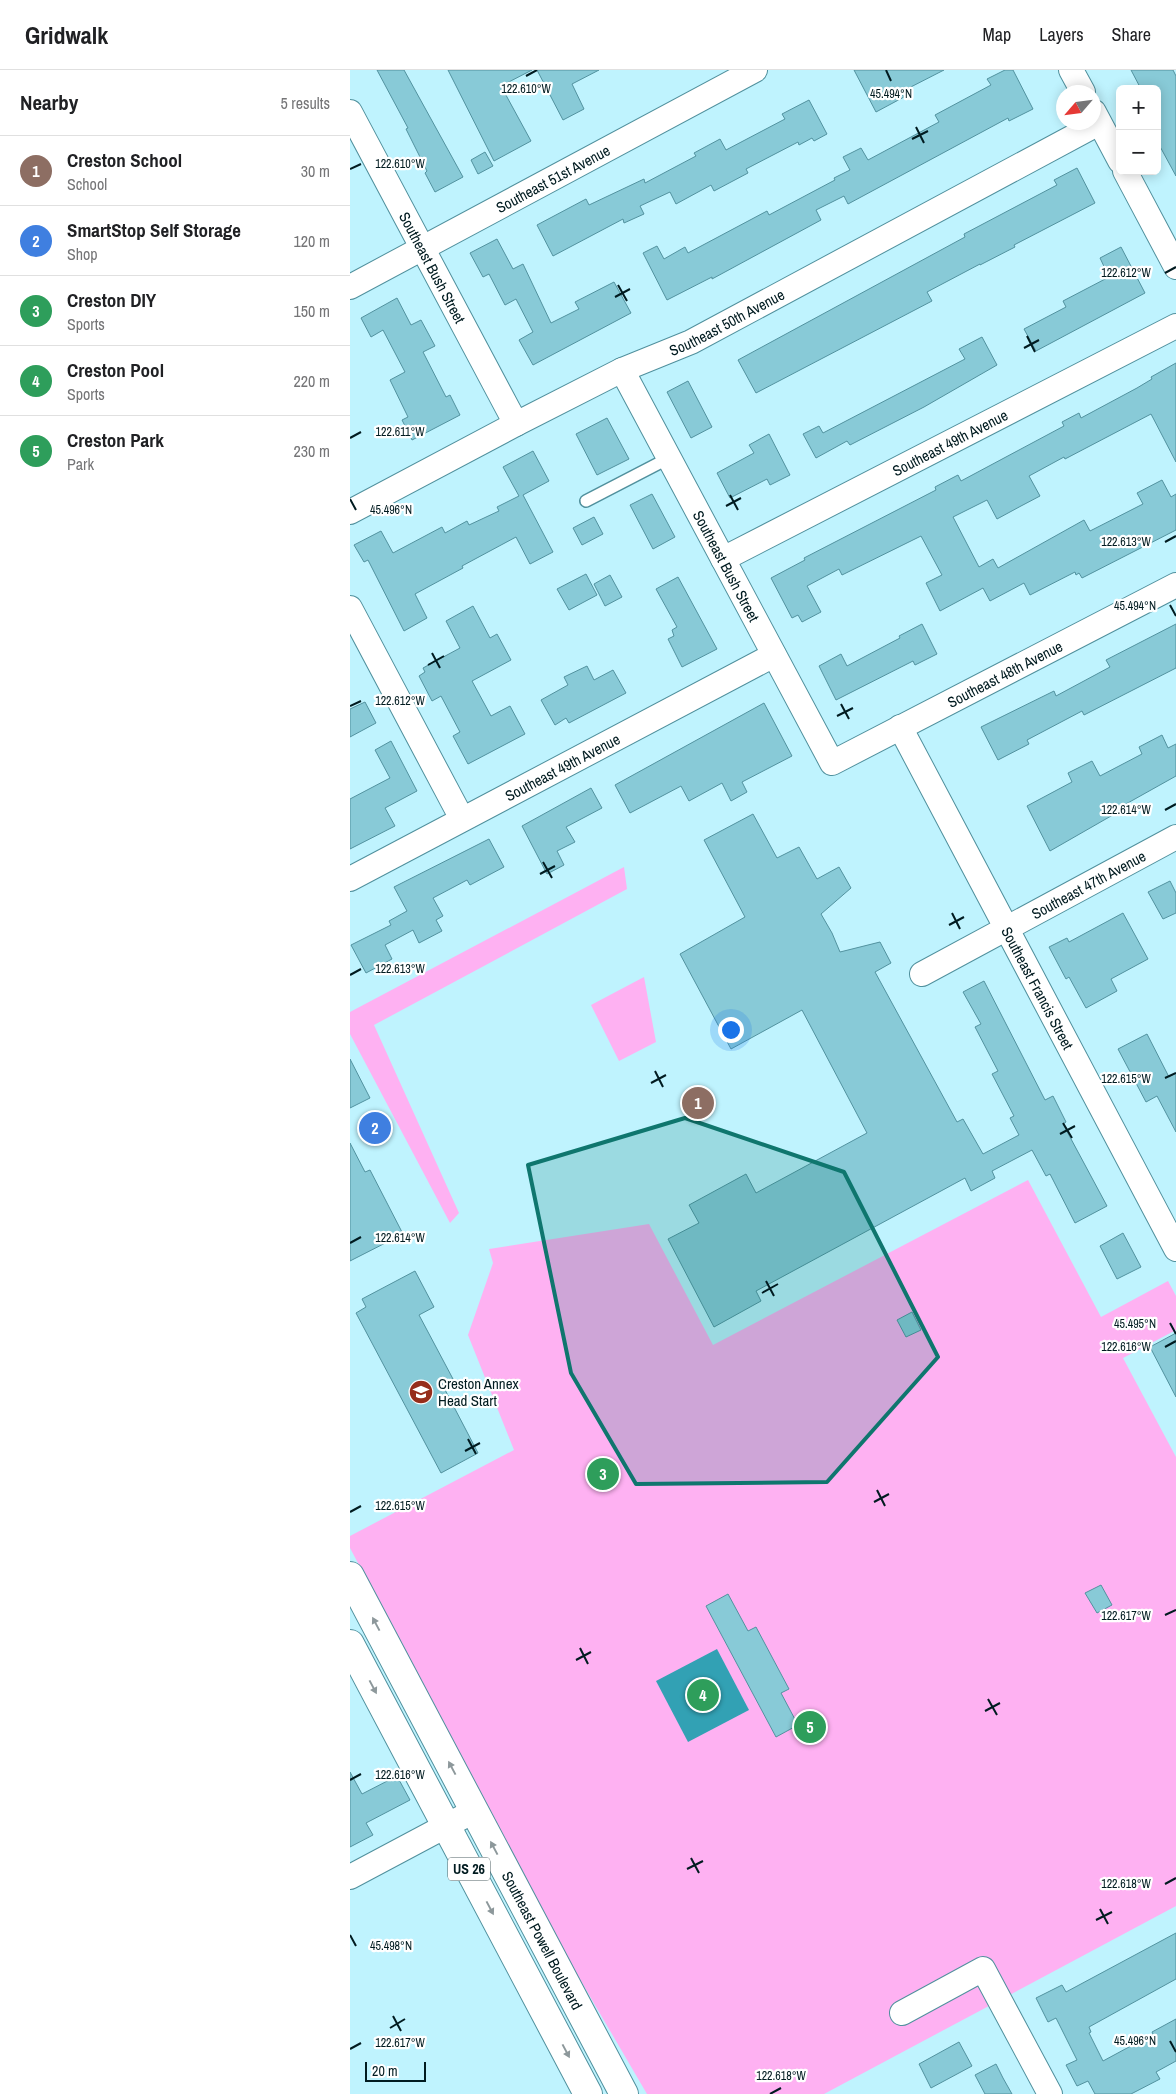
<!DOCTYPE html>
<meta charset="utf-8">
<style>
:root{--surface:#fff;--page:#f2f2f2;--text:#202124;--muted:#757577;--line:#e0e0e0;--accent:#111827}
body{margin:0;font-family:"Archivo Narrow",sans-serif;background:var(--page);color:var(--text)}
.controls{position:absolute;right:15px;top:15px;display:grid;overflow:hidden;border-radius:8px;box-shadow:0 2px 12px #0003}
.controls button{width:45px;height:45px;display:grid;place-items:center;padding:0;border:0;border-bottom:1px solid var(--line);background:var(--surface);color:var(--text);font:25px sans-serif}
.compass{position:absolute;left:706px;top:15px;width:45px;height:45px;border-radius:50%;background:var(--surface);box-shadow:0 2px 12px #0003;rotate:242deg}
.scale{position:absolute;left:15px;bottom:12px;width:61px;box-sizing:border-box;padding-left:5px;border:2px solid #011b20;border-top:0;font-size:14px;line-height:18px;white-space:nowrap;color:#011b20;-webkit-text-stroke:4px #fff;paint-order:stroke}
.you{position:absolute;left:380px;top:959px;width:18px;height:18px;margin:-12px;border:4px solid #fff;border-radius:50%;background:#1a73e8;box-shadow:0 0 0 8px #1a73e833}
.badge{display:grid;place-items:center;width:32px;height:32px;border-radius:50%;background:var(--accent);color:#fff;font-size:16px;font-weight:700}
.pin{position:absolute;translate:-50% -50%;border:2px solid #fff;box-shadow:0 1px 5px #0006}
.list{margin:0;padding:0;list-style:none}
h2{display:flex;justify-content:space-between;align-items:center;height:65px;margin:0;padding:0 20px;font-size:21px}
h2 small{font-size:16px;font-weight:400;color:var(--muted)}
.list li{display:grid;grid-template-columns:32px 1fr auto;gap:15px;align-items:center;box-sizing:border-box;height:70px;padding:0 20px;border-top:1px solid var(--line)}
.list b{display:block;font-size:19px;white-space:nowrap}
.list p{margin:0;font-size:16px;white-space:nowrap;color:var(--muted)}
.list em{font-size:16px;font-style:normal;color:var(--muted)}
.map{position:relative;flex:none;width:826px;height:2024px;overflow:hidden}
header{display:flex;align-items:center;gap:30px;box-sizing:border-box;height:70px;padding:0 25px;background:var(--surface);border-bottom:1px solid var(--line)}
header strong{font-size:24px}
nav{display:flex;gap:28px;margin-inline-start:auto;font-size:18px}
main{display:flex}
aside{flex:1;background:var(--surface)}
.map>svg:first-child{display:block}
.green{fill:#feb1f2}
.water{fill:#32a1b4}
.building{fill:#88cad7;stroke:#52929f}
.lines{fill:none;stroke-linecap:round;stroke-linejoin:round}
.lane-casing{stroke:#50909d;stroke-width:14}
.street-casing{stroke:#50909d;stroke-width:26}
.primary-casing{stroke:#50909d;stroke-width:30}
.lane{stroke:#fff;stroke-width:11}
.street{stroke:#fff;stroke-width:24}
.primary{stroke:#fff;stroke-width:28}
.oneway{fill:#8d989b}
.marked{fill:#0f766e;fill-opacity:0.2;stroke:#0f766e;stroke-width:4;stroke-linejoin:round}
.ticks{fill:none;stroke:#011b20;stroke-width:2}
.labels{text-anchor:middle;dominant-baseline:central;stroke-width:4.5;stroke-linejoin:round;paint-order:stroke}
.shield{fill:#fff;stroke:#4d5f63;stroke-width:1}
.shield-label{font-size:14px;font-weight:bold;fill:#011b20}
.street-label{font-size:15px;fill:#011b20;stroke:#fff}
.poi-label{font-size:15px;fill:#011b20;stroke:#fff;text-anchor:start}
.ticks-label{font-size:12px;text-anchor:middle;fill:#011b20;stroke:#fff;stroke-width:4.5;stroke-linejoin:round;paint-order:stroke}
</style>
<header>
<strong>Gridwalk</strong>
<nav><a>Map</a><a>Layers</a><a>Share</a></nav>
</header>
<main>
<aside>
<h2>Nearby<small>5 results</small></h2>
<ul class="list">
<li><span class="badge" style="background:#8d6e63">1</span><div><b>Creston School</b><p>School</p></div><em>30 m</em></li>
<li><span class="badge" style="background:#3f7fe0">2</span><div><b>SmartStop Self Storage</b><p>Shop</p></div><em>120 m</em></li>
<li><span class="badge" style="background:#2e9e5b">3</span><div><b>Creston DIY</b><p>Sports</p></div><em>150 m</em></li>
<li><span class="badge" style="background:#2e9e5b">4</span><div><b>Creston Pool</b><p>Sports</p></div><em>220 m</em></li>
<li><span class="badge" style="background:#2e9e5b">5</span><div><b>Creston Park</b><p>Park</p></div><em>230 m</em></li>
</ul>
</aside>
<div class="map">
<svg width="826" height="2024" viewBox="0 0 826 2024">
<rect width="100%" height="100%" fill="#bff3fe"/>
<path class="green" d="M 274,797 L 277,819 L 24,955 L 109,1143 L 100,1153 L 0,964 L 0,942 Z
M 294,907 L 306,972 L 269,991 L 241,935 Z
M 678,1110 L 751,1247 L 818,1211 L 826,1226 L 826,1260 L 773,1288 L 826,1387 L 826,1836 L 474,2024 L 297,2024 L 214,1882 L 0,1478 L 0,1466 L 164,1380 L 118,1265 L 143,1193 L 139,1179 L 299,1154 L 363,1275 Z"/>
<path class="water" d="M 367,1579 L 399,1640 L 338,1672 L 306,1611 Z"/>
<path class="building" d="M 27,0 L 54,0 L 113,107 L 85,122 L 75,103 L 77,101 L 56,59 L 58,58 Z
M 98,0 L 182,0 L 151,16 L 181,71 L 144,91 Z
M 187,0 L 249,0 L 222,14 L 234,39 L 213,50 Z
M 504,0 L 594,0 L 551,22 L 554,27 L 526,42 Z
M 655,0 L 663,0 L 683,39 L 659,51 L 658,48 L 498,134 L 494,126 L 466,140 L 471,150 L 362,209 L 362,207 L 317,230 L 293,183 L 307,176 L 314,189 L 335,177 L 338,183 L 417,141 L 419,145 L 485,110 L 484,108 L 500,100 L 493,87 L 511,78 L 518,90 L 589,52 L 585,45 L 641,15 L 637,9 Z
M 781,0 L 823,0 L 826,6 L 826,106 L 807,71 L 807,19 L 791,19 Z
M 459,30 L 477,64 L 464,71 L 462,68 L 449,75 L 448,72 L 396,99 L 398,103 L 364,121 L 361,115 L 326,134 L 320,122 L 290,136 L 294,144 L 274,153 L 273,149 L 203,186 L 187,155 L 236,129 L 239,135 L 294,109 L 295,113 L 346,86 L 344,83 L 370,69 L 376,80 L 435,49 L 432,44 Z
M 135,82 L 143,96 L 128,104 L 121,90 Z
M 727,98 L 745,133 L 664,175 L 665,177 L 630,195 L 630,194 L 577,222 L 582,231 L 406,323 L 388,290 L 615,167 L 614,164 L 707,115 L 704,110 Z
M 147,169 L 163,199 L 173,194 L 201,253 L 229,239 L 225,232 L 264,212 L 281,243 L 183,295 L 169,270 L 183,262 L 166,229 L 155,235 L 139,204 L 133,207 L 120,183 Z
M 771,177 L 795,223 L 686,281 L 674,259 L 716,237 L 713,231 L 759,207 L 750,188 Z
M 47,228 L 61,255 L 71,250 L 85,276 L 73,282 L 96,327 L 100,325 L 110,345 L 62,370 L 52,350 L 58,347 L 40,310 L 55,302 L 33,260 L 21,267 L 11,248 Z
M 632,267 L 647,295 L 574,337 L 500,375 L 497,371 L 466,388 L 453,364 L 469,356 L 473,363 L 615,289 L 609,279 Z
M 826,293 L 826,392 L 801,344 L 715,389 L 714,387 L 679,406 L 690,426 L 671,436 L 647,449 L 637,430 L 603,447 L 629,497 L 643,489 L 648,498 L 734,450 L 740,461 L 793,434 L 787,423 L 812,410 L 821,427 L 826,424 L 826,460 L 732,508 L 729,503 L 726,505 L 725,502 L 680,525 L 674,513 L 640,531 L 633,518 L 590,541 L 576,513 L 592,505 L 571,466 L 492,505 L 489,499 L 457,516 L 471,542 L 452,552 L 448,545 L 442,548 L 421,508 L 455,490 L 454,488 L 586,420 L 585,417 L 608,405 L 611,411 L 714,356 L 712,352 L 729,343 L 731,348 L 787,318 L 802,309 L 801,307 Z
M 338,311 L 362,357 L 341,368 L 317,322 Z
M 257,348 L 279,389 L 247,405 L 226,364 Z
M 419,364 L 440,405 L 420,415 L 417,409 L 380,428 L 367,403 L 404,383 L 399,375 Z
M 183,381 L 199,411 L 173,425 L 203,482 L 180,494 L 166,467 L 112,496 L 113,498 L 65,524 L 77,548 L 54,561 L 18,490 L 14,492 L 4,475 L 31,461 L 43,483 L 92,457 L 95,463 L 117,451 L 119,455 L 149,441 L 147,437 L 169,426 L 153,397 Z
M 302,424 L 325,467 L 303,479 L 280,435 Z
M 244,447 L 253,464 L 232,475 L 223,458 Z
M 236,504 L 247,525 L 219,540 L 207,519 Z
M 260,505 L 272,527 L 255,536 L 244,514 Z
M 328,507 L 367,579 L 332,597 L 318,569 L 324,566 L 322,560 L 327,557 L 306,519 Z
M 123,536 L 140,568 L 147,564 L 161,590 L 122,611 L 141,646 L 160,636 L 175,664 L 118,694 L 103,666 L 110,662 L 91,626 L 82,631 L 69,606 L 75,602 L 73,598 L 110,578 L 96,551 Z
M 572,554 L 587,584 L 565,595 L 563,591 L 486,630 L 469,596 L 491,584 L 497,596 L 550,568 L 549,566 Z
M 826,554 L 826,598 L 734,645 L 732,641 L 677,670 L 679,674 L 648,690 L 631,657 L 704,621 L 706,626 L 760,597 L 756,590 Z
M 237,596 L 244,610 L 263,600 L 276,623 L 219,653 L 216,648 L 205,655 L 191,630 L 218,615 L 214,607 Z
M 15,632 L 26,653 L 0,667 L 0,639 Z
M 414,633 L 442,686 L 392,712 L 397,722 L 381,731 L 372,713 L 339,731 L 331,716 L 280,743 L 265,715 Z
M 812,665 L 818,678 L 826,674 L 826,706 L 767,739 L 768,742 L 700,781 L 677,736 L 722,712 L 718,703 L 742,691 L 750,706 L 792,684 L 789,677 Z
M 41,671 L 67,721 L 35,738 L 45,756 L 0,779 L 0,729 L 40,708 L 25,680 Z
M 241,718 L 252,738 L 216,757 L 225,772 L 207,781 L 214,795 L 197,804 L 172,756 Z
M 403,744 L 427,788 L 449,777 L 467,809 L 489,797 L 501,818 L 471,844 L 482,863 L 490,882 L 530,872 L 541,893 L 525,902 L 607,1052 L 613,1049 L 633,1084 L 669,1065 L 660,1048 L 664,1046 L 642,1004 L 648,1001 L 625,957 L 631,954 L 613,922 L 634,911 L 695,1030 L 703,1026 L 716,1052 L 713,1054 L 757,1136 L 725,1153 L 700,1104 L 696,1106 L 682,1080 L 642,1101 L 645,1108 L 621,1121 L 615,1108 L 406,1221 L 411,1231 L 364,1257 L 318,1169 L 349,1153 L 339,1135 L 396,1104 L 406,1123 L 517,1063 L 452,940 L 381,979 L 330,884 L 395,847 L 354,770 Z
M 139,769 L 154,797 L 120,815 L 117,810 L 83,828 L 93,846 L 86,850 L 92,861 L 69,873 L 63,860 L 35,875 L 42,889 L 16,903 L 1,875 L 41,855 L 39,851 L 57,841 L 44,817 Z
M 820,811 L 826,823 L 826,843 L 813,849 L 798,822 Z
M 773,843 L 798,889 L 761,909 L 767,921 L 736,938 L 719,907 L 716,909 L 699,877 L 717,868 L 719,872 Z
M 797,964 L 819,1007 L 826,1003 L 826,1062 L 807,1026 L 796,1032 L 768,979 Z
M 0,989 L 20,1028 L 0,1038 Z
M 0,1073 L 15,1102 L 20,1100 L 53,1164 L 0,1191 Z
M 773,1163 L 791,1197 L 767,1209 L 750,1176 Z
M 65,1201 L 84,1237 L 69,1245 L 103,1309 L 92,1314 L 128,1383 L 91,1403 L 6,1243 L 16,1237 L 12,1229 Z
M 562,1242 L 571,1260 L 556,1267 L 547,1250 Z
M 826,1263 L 826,1327 L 800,1277 Z
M 751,1515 L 762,1535 L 747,1543 L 735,1523 Z
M 378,1524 L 398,1561 L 406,1557 L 439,1619 L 431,1623 L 448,1655 L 426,1667 L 356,1536 Z
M 0,1702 L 12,1724 L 47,1706 L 60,1730 L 16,1753 L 23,1765 L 0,1777 Z
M 826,1863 L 826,1909 L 739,1957 L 741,1962 L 739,1963 L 753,1991 L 803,1964 L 802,1962 L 826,1949 L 826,1991 L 806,2002 L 810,2009 L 781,2024 L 745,2024 L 738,2011 L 727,2016 L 716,1995 L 727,1990 L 706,1948 L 698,1952 L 686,1928 L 712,1915 L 716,1922 Z
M 609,1972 L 622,1996 L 581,2018 L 569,1994 Z
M 646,1994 L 653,2008 L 662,2024 L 635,2024 L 625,2005 Z"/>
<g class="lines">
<g class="lane-casing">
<path id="lane" d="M 236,431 L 319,388"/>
</g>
<g class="street-casing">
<g id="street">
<path d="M 721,0 L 733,22"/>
<path id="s1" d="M 0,42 L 166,354"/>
<path d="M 744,42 L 770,91"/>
<path d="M 775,101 L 826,197"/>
<path id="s2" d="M 0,217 L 405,0"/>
<path id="s3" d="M 272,300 L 482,693 L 826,515"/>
<path id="s4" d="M 0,442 L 166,354 L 272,300 L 341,272 L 749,53"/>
<path id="s5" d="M 373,489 L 826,256"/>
<path d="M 0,538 L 112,749"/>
<path id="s6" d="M 550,657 L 826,1179"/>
<path id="s7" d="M 0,809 L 424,585"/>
<path id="s8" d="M 572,904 L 826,767"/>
<path d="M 0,1807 L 124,1741"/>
<path d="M 552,1943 L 633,1899 L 700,2024"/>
</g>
</g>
<g class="primary-casing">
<g id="primary">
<path id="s9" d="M 0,1506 L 274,2024"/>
<path d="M 0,1574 L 238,2024"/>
</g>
</g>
<use href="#lane" class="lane"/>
<use href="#street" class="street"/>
<use href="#primary" class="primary"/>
</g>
<defs><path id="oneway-solid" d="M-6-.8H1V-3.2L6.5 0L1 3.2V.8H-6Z" transform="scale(1.25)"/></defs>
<g class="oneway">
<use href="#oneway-solid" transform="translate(26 1554) rotate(-118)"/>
<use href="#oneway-solid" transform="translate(23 1617) rotate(62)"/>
<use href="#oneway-solid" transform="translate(102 1698) rotate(-118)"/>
<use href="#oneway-solid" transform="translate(144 1778) rotate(-118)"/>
<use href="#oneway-solid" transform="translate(140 1838) rotate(62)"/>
<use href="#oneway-solid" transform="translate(216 1981) rotate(62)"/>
</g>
<path class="marked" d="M 335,1048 L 494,1102 L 588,1287 L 477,1412 L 286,1414 L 221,1303 L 178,1095 Z"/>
<path class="ticks" d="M 536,0 L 541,11M 176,6 L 187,0M 566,57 L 574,73M 562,69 L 578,61M 0,99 L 11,94M 815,203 L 826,197M 268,215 L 277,231M 265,227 L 280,219M 677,266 L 685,282M 674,278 L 689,270M 0,368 L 11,362M 380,425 L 388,440M 0,429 L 6,440M 376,436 L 391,428M 815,472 L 826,466M 820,535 L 826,546M 82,583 L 90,598M 78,595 L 94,586M 491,634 L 499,649M 0,636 L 11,631M 487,646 L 503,638M 815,740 L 826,734M 193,792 L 202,808M 190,804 L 205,796M 602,843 L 610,859M 599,855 L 614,847M 0,905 L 11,899M 305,1001 L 313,1017M 815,1008 L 826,1003M 301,1013 L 316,1005M 713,1053 L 722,1068M 710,1064 L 725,1056M 0,1173 L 11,1167M 416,1211 L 424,1226M 412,1223 L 428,1214M 820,1253 L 826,1264M 815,1277 L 826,1271M 118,1369 L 126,1384M 115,1381 L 130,1373M 527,1420 L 535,1436M 524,1432 L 539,1424M 0,1442 L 11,1436M 815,1545 L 826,1540M 230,1578 L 238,1594M 226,1590 L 241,1582M 638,1629 L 647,1645M 635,1641 L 650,1633M 0,1710 L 11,1704M 341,1788 L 349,1803M 337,1799 L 353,1791M 815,1814 L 826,1808M 750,1839 L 758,1854M 746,1850 L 762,1842M 0,1865 L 6,1876M 43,1946 L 51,1961M 40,1958 L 55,1949M 820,1971 L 826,1982M 0,1979 L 11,1973M 420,2024 L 431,2018"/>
<defs>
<g id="school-disc" transform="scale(1.25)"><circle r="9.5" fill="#962d1b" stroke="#fff"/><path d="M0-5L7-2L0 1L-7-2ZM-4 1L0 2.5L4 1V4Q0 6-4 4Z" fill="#fff"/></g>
</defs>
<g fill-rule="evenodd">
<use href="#school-disc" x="71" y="1322"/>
</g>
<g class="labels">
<rect class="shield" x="98" y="1787.5" width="42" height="23" rx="4"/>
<g class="shield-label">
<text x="119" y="1799">US 26</text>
</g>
<g class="street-label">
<text stroke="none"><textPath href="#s2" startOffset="230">Southeast 51st Avenue</textPath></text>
<text stroke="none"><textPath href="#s1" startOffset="176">Southeast Bush Street</textPath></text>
<text stroke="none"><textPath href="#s4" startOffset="422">Southeast 50th Avenue</textPath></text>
<text stroke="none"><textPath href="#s5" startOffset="255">Southeast 49th Avenue</textPath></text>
<text stroke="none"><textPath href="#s3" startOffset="222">Southeast Bush Street</textPath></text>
<text stroke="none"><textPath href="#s3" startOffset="640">Southeast 48th Avenue</textPath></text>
<text stroke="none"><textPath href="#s7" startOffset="240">Southeast 49th Avenue</textPath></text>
<text stroke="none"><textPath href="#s8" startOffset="189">Southeast 47th Avenue</textPath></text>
<text stroke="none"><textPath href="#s6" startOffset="295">Southeast Francis Street</textPath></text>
<text stroke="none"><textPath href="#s9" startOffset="412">Southeast Powell Boulevard</textPath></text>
</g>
<g class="poi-label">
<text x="88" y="1313">Creston Annex<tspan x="88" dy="17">Head Start</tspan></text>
</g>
</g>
<g class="ticks-label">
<text x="176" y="23">122.610°W</text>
<text x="541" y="28">45.494°N</text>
<text x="50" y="98">122.610°W</text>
<text x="776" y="207">122.612°W</text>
<text x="50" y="366">122.611°W</text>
<text x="41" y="444">45.496°N</text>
<text x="776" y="476">122.613°W</text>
<text x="785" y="540">45.494°N</text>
<text x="50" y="635">122.612°W</text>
<text x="776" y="744">122.614°W</text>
<text x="50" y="903">122.613°W</text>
<text x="776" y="1013">122.615°W</text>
<text x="50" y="1172">122.614°W</text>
<text x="785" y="1258">45.495°N</text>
<text x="776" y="1281">122.616°W</text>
<text x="50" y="1440">122.615°W</text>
<text x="776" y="1550">122.617°W</text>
<text x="50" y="1709">122.616°W</text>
<text x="776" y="1818">122.618°W</text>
<text x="41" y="1880">45.498°N</text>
<text x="785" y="1975">45.496°N</text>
<text x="50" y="1977">122.617°W</text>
<text x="431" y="2010">122.618°W</text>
</g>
</svg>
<div class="controls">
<button>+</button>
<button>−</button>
</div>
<svg class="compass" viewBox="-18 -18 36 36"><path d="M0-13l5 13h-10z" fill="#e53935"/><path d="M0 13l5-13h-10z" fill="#757577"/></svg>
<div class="scale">20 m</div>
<div class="you"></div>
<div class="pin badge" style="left:348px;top:1033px;background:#8d6e63">1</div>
<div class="pin badge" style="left:25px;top:1058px;background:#3f7fe0">2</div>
<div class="pin badge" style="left:253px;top:1404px;background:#2e9e5b">3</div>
<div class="pin badge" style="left:353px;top:1625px;background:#2e9e5b">4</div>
<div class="pin badge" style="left:460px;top:1657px;background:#2e9e5b">5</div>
</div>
</main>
